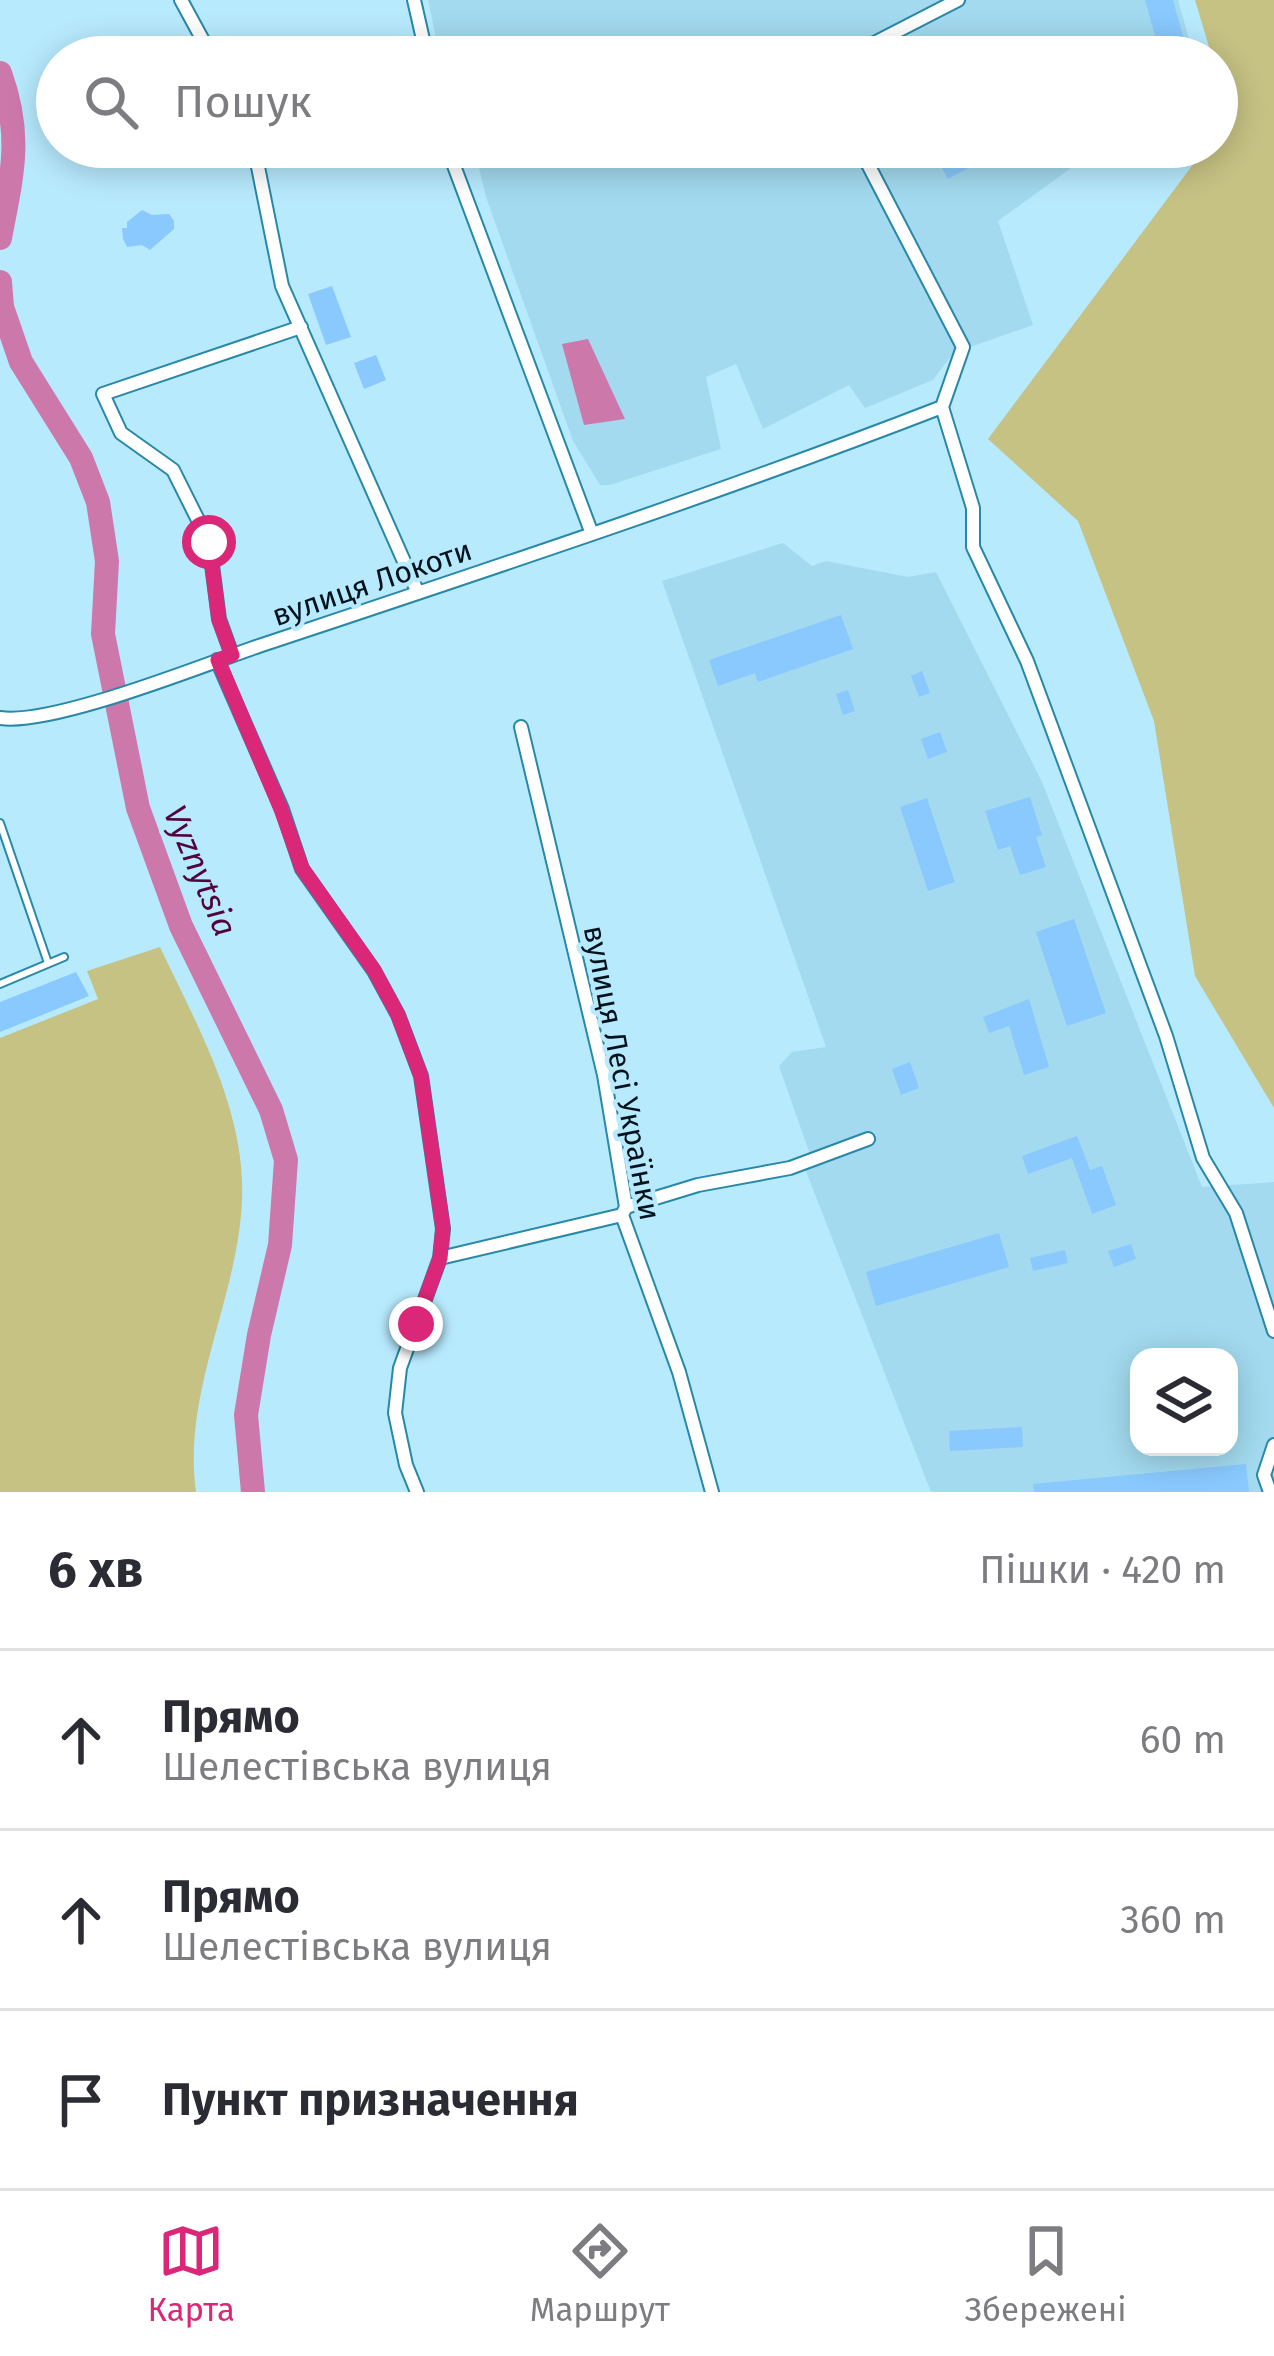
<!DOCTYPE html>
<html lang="uk">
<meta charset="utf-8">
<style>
:root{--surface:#fff;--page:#f7f7f7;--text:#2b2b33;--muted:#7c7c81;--line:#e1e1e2;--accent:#db2777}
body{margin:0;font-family:"Fira Sans",sans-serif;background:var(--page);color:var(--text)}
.controls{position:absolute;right:36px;bottom:36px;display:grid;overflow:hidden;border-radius:24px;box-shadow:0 6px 30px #0003}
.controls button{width:108px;height:108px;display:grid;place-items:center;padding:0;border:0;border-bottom:3px solid var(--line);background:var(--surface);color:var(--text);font:60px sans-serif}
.stop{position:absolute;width:36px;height:36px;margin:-27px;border:9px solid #db2777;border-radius:50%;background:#fff}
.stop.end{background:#db2777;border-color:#fff;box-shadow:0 3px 12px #0008}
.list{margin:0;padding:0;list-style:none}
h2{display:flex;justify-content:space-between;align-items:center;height:156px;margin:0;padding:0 48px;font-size:51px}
h2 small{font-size:39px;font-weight:400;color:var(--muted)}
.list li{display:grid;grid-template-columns:78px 1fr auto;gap:36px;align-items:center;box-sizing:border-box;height:180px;padding:0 48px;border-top:3px solid var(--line)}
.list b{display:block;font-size:45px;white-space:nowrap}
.list p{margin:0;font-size:39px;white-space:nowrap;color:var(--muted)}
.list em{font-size:39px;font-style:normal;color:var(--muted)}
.icon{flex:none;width:66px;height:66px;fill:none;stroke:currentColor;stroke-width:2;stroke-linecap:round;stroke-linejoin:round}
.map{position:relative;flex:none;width:1274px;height:1492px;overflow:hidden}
.search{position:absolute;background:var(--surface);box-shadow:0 6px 30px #0003;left:36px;right:36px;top:36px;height:132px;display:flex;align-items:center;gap:30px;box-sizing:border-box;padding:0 42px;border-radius:66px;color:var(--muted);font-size:45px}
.sheet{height:696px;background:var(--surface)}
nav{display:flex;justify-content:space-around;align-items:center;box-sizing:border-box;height:168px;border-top:3px solid var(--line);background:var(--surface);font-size:33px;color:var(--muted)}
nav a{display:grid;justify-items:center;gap:6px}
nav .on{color:var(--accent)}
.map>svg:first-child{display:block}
.built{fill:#a3daef;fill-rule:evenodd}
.green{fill:#c6c284}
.water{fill:#cd78ab}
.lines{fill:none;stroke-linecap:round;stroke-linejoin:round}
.river{stroke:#cd78ab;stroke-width:24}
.building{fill:#89c9fd}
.service-casing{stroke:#2788a7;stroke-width:10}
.minor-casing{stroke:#2788a7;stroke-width:16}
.service{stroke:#fff;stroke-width:6}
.minor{stroke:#fff;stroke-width:12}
.route{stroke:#db2777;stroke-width:15}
.labels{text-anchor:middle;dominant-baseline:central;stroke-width:9;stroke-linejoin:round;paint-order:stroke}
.street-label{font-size:30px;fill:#00131c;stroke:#b8eafe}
.water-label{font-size:33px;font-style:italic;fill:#53043c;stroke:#b8eafe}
</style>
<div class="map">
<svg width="1274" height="1492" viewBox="0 0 1274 1492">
<rect width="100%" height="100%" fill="#b8eafe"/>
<path class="built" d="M 428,0 L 1178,0 L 1194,57 L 440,57 Z
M 474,147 L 1100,147 L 998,221 L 1033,325 L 953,353 L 933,380 L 865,408 L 849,385 L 763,429 L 736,364 L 706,377 L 721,449 L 610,485 L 600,485 L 573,441 L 486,197 Z
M 783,543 L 812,566 L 826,561 L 908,577 L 936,572 L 1042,782 L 1202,1187 L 1274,1182 L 1274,1492 L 931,1492 L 804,1166 L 813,1163 L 779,1066 L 792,1052 L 826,1047 L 662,581 ZM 1139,1357 L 1229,1357 L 1229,1447 L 1139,1447 Z"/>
<path class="green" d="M 1195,0 L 1274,0 L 1274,1108 L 1195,976 L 1154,721 L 1078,521 L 988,439 L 1206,147 L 1217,147 L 1217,132 L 1230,115 L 1217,73 L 1217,57 L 1212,57 Z
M 160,947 C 197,1025 246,1111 242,1200 C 238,1299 182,1392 196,1492 L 0,1492 L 0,1038 L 98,999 L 87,971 Z"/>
<path class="water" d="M 588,339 L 625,419 L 584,425 L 562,344 Z"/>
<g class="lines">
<path class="river" d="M 0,73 C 23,136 12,175 0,238
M 0,282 L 2,307 L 21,362 L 81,458 L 98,502 L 107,561 L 103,634 L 138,808 L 181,926 L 271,1110 L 286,1160 L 280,1245 L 259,1335 L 246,1415 L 253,1492"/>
</g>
<path class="building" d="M 1145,0 L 1173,0 L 1189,57 L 1161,57 Z
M 930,147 L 1007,147 L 948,179 Z
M 142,210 L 152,215 L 169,214 L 174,221 L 174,229 L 150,250 L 142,245 L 127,247 L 123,239 L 122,228 L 127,228 L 127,222 Z
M 332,286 L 351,337 L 326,345 L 308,294 Z
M 376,355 L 386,380 L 364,389 L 354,363 Z
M 841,615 L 853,649 L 758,682 L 755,673 L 718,686 L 709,660 Z
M 922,671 L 930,693 L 919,697 L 911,676 Z
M 848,690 L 855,711 L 843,715 L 836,694 Z
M 940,732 L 947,752 L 928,759 L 921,739 Z
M 1030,797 L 1042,835 L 1036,837 L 1046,867 L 1020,875 L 1010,846 L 998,850 L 985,811 Z
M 927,798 L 955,882 L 928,891 L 900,807 Z
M 1074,919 L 1106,1013 L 1067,1026 L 1036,932 Z
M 76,972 L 89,996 L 0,1032 L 0,1002 Z
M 1029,999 L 1049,1067 L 1024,1075 L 1009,1026 L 989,1033 L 983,1017 Z
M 910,1062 L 919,1088 L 901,1095 L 892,1069 Z
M 1077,1136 L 1090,1170 L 1102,1166 L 1116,1205 L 1092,1214 L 1072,1158 L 1028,1174 L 1022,1156 Z
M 999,1233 L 1009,1267 L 876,1306 L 866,1272 Z
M 1131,1244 L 1136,1259 L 1114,1267 L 1108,1251 Z
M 1065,1250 L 1068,1263 L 1033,1271 L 1030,1258 Z
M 1022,1427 L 1023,1447 L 950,1451 L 949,1431 Z
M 1246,1464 L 1249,1492 L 1034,1492 L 1033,1484 Z"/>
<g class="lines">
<g class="service-casing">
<path id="service" d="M 0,823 L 48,963
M 0,984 L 64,957"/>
</g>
<g class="minor-casing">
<path id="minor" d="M 181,0 L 212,57
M 414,0 L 427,57
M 847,57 L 958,0
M 254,147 L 282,286 L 418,593
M 447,147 L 592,534
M 942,407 L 973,508 L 973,547 L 1027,661 L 1166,1036 L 1203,1158 L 1236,1213 L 1274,1331
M 232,655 L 219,619 L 209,542 L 173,470 L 121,433 L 103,394 L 301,327
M 217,660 L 282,809 L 302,869 L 374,971 L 398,1015 L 421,1076 L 443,1229 L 440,1258 L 400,1368 L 395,1413 L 406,1465 L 417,1492
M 0,718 C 51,726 198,667 253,648 C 484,571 715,495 942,407 L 963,347 L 859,147
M 521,727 L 604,1075 L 626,1207 L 622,1215 L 679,1372 L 712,1492
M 626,1207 L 698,1185 L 790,1168 L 868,1139
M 440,1258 L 622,1215
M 1270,1492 L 1264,1475 L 1274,1445"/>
</g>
<use href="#service" class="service"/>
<use href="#minor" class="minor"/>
</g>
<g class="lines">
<path class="route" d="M 209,542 L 219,620 L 232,655 L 218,660 L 281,809 L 302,868 L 374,970 L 398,1015 L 421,1076 L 443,1228 L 440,1258 L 416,1324"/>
</g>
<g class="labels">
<g class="street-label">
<text transform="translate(372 583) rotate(-19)">вулиця Локоти</text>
<text transform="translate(622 1073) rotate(79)">вулиця Лесі Українки</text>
</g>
<g class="water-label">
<text transform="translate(200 871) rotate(67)">Vyznytsia</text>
</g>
</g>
</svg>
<div class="controls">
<button><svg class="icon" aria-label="layers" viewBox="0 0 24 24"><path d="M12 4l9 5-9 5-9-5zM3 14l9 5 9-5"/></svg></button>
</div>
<div class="stop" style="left:209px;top:542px"></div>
<div class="stop end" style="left:416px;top:1324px"></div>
<div class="search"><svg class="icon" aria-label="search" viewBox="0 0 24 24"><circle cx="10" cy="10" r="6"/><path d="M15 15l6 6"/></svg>Пошук</div>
</div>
<section class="sheet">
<h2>6 хв<small>Пішки · 420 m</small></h2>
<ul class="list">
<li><svg class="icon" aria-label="ahead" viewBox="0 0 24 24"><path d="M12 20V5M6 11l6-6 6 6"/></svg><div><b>Прямо</b><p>Шелестівська вулиця</p></div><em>60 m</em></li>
<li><svg class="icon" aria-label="ahead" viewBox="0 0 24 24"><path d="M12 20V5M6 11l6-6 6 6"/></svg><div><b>Прямо</b><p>Шелестівська вулиця</p></div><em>360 m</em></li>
<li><svg class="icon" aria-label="arrive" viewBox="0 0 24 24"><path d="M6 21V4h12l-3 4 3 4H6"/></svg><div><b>Пункт призначення</b></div></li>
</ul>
</section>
<nav>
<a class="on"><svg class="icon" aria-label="map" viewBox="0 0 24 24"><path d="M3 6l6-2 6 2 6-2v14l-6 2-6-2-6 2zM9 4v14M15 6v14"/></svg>Карта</a>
<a><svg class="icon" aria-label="directions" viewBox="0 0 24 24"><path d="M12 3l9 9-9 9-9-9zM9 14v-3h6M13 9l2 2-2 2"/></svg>Маршрут</a>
<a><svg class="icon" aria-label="saved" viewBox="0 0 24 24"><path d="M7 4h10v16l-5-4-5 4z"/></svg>Збережені</a>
</nav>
